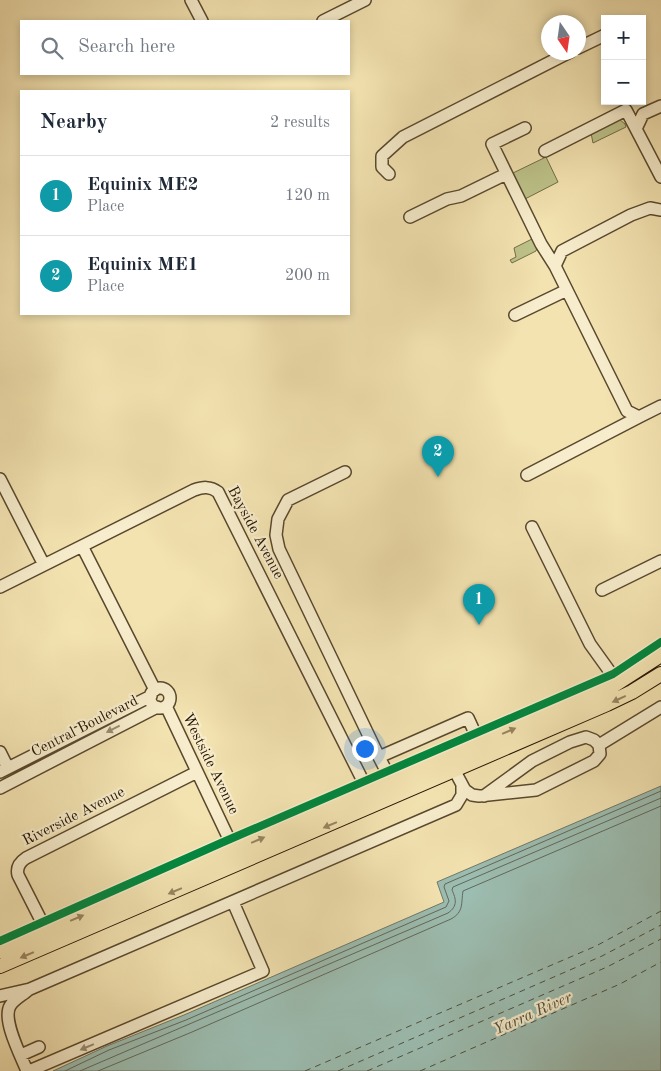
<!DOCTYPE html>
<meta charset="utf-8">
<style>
:root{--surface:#fff;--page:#f2f2f3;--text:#1f2937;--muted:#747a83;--line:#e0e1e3;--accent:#8f2418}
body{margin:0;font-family:"Old Standard TT",serif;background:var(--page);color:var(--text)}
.controls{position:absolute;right:15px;top:15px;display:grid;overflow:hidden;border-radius:0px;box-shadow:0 2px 8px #0003}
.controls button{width:45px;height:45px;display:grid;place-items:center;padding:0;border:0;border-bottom:1px solid var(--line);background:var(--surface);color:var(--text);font:25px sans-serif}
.compass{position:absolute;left:541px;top:15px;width:45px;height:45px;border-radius:50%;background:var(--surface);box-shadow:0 2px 8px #0003;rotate:167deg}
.you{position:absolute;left:364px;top:748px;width:18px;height:18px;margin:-12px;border:4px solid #fff;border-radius:50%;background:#1a73e8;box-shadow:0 0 0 8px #1a73e833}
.badge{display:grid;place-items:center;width:32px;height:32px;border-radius:50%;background:var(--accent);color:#fff;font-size:16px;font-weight:700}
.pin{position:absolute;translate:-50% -41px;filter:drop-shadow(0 1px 2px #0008)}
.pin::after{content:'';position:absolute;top:26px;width:18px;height:15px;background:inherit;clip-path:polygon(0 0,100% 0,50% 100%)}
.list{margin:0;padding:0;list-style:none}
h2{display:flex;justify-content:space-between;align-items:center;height:65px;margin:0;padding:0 20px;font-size:21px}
h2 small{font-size:16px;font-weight:400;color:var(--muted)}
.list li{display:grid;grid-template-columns:32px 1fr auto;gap:15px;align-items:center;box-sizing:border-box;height:80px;padding:0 20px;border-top:1px solid var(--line)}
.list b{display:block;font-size:19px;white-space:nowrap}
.list p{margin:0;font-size:16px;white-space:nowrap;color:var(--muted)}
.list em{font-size:16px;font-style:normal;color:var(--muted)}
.icon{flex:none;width:28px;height:28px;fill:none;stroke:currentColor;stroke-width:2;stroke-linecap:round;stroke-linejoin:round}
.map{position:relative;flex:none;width:661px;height:1071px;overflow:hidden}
.search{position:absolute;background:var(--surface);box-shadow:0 2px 8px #0003;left:20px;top:20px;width:330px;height:55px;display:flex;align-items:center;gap:12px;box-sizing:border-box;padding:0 18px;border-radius:0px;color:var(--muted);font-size:19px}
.panel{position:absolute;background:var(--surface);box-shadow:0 2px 8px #0003;left:20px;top:90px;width:330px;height:225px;border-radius:0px}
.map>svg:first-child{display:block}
.green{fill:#bdc38a;stroke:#726c46}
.water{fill:#9cbdb1;stroke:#6d796b}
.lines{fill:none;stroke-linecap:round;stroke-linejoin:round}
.shore{stroke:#61685a;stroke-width:1}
.ferry{stroke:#4f4f3f;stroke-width:1;stroke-dasharray:6 5;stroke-linecap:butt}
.minor-casing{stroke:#59482e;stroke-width:14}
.major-casing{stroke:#261402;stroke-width:16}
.minor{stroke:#f7edcc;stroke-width:11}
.major{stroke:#f3e3b1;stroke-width:14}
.cycleway-casing{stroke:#f7edcc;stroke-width:11}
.cycleway{stroke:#00873e;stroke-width:8}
.oneway{fill:#978662}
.oneway2{fill:#998b71}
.labels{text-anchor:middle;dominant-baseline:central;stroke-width:4.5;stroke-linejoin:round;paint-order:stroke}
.street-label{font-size:15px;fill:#261402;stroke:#f7edcc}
.water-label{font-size:16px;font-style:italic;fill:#4f4f3f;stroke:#f7edcc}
</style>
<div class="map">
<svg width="661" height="1071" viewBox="0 0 661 1071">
<rect width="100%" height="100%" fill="#f3e3b1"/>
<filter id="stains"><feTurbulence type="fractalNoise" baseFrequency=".004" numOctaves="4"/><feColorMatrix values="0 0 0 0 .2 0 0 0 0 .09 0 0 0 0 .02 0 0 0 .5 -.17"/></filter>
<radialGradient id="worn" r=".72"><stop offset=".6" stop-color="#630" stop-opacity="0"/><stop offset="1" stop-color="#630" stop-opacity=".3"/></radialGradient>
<path class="green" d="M 619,119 L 625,124 L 626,127 L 593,143 L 591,133 Z
M 546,157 L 558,182 L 525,199 L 513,173 Z
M 532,239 L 538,244 L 536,251 L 512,263 L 510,260 L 516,257 L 514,248 Z"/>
<path class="water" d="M 661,786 L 661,1071 L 53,1071 L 107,1046 L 184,1015 L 444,902 L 437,882 Z"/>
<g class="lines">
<path class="shore" d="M 65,1071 L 109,1050 L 186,1020 L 446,907 L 449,901 L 444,887 L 445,884 L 661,791
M 80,1071 L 448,913 C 458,906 456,899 452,890 L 453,887 L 661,798
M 98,1071 L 192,1032 L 451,919 C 464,912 461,903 463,891 L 661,806"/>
<path class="ferry" d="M 305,1071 L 596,946 L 661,911
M 338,1071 L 602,956 L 661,925
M 367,1071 L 607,967 L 661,939
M 420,1071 L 620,984 L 661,962"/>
<g class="minor-casing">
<path id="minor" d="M 191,0 L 202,21
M 323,21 L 365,0
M 578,48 L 605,35
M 661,106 L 643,114 L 636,129 L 661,177
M 525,128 L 492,144 L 541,244 L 555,266
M 545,151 L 626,110 L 636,129
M 389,174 L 382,167 L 382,156 L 403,137 L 570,52
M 661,210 L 650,208 L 631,215 L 562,251 L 555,266 L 627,411 L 639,417 L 661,406
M 410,217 L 447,199 L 461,196 L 506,174
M 515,315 L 567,290
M 345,472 L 288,500 L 278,519 L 276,535 L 279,549 L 379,757
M 527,475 L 639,417
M 0,479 L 44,565
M 532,527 L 590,644 L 618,683
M 82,546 L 155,690
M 0,587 L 194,490 C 203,487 210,486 218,492 L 372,799
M 602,590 L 661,561
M150 698a10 10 0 1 1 20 0a10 10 0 1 1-20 0Z
M 166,706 L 238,858
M 599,745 L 661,707
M 0,752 L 8,768
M 451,764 L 465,790 L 472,795 L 479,796 L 536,790 L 594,761 L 600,754 L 599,745 L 594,740 L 586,737 L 570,742 L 532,761 L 484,796
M 0,772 L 151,696
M 0,788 L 157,707
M 395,788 L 379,757 L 468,718 L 480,744
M 50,938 L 18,875 C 16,867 20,862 26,858 L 197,772
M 0,996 L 30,989 L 456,805 L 462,795 L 462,786
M 21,1055 L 39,1047
M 27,1071 C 21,1056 2,1020 10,1006 C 14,999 23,995 28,990
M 29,1071 L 263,971 L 233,902"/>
</g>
<g class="major-casing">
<path id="major" d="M 0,951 L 611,687 L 661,655
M 0,966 L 607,704 L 632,692 L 661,674"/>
</g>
<use href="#minor" class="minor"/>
<use href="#major" class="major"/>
<g class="cycleway-casing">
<path id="cycleway" d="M 0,941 L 221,843 L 613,674 L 661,642"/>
</g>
<use href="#cycleway" class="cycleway"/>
</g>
<defs><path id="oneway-solid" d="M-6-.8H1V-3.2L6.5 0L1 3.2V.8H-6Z" transform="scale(1.25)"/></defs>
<g class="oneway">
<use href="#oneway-solid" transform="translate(619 699) rotate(155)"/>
<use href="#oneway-solid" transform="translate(509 731) rotate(-23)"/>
<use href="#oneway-solid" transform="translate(330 825) rotate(157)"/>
<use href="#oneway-solid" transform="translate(258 840) rotate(-23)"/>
<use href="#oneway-solid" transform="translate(175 891) rotate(157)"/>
<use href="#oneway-solid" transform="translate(77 918) rotate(-23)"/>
<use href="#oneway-solid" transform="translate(27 955) rotate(157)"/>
</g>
<g class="oneway2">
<use href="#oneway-solid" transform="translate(113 729) rotate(153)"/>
<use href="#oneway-solid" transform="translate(87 1047) rotate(157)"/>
</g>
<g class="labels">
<g class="street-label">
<text transform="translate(255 533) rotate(62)">Bayside Avenue</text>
<text transform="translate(85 727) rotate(-27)">Central Boulevard</text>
<text transform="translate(210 764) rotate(64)">Westside Avenue</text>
<text transform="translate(74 817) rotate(-27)">Riverside Avenue</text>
</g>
<g class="water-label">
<text transform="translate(533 1014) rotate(-24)">Yarra River</text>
</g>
</g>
<rect width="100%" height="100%" filter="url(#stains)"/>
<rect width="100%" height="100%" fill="url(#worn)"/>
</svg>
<div class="controls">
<button>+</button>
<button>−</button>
</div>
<svg class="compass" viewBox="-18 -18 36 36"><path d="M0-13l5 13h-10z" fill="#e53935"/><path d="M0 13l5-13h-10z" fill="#747a83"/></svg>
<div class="you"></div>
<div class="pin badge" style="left:479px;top:625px;background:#0f9aa8">1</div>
<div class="pin badge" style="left:438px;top:477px;background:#0f9aa8">2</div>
<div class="search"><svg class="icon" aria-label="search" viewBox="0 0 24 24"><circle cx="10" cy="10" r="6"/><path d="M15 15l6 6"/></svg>Search here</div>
<section class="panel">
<h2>Nearby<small>2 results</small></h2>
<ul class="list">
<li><span class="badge" style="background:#0f9aa8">1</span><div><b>Equinix ME2</b><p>Place</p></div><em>120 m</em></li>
<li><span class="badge" style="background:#0f9aa8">2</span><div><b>Equinix ME1</b><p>Place</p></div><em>200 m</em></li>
</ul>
</section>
</div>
